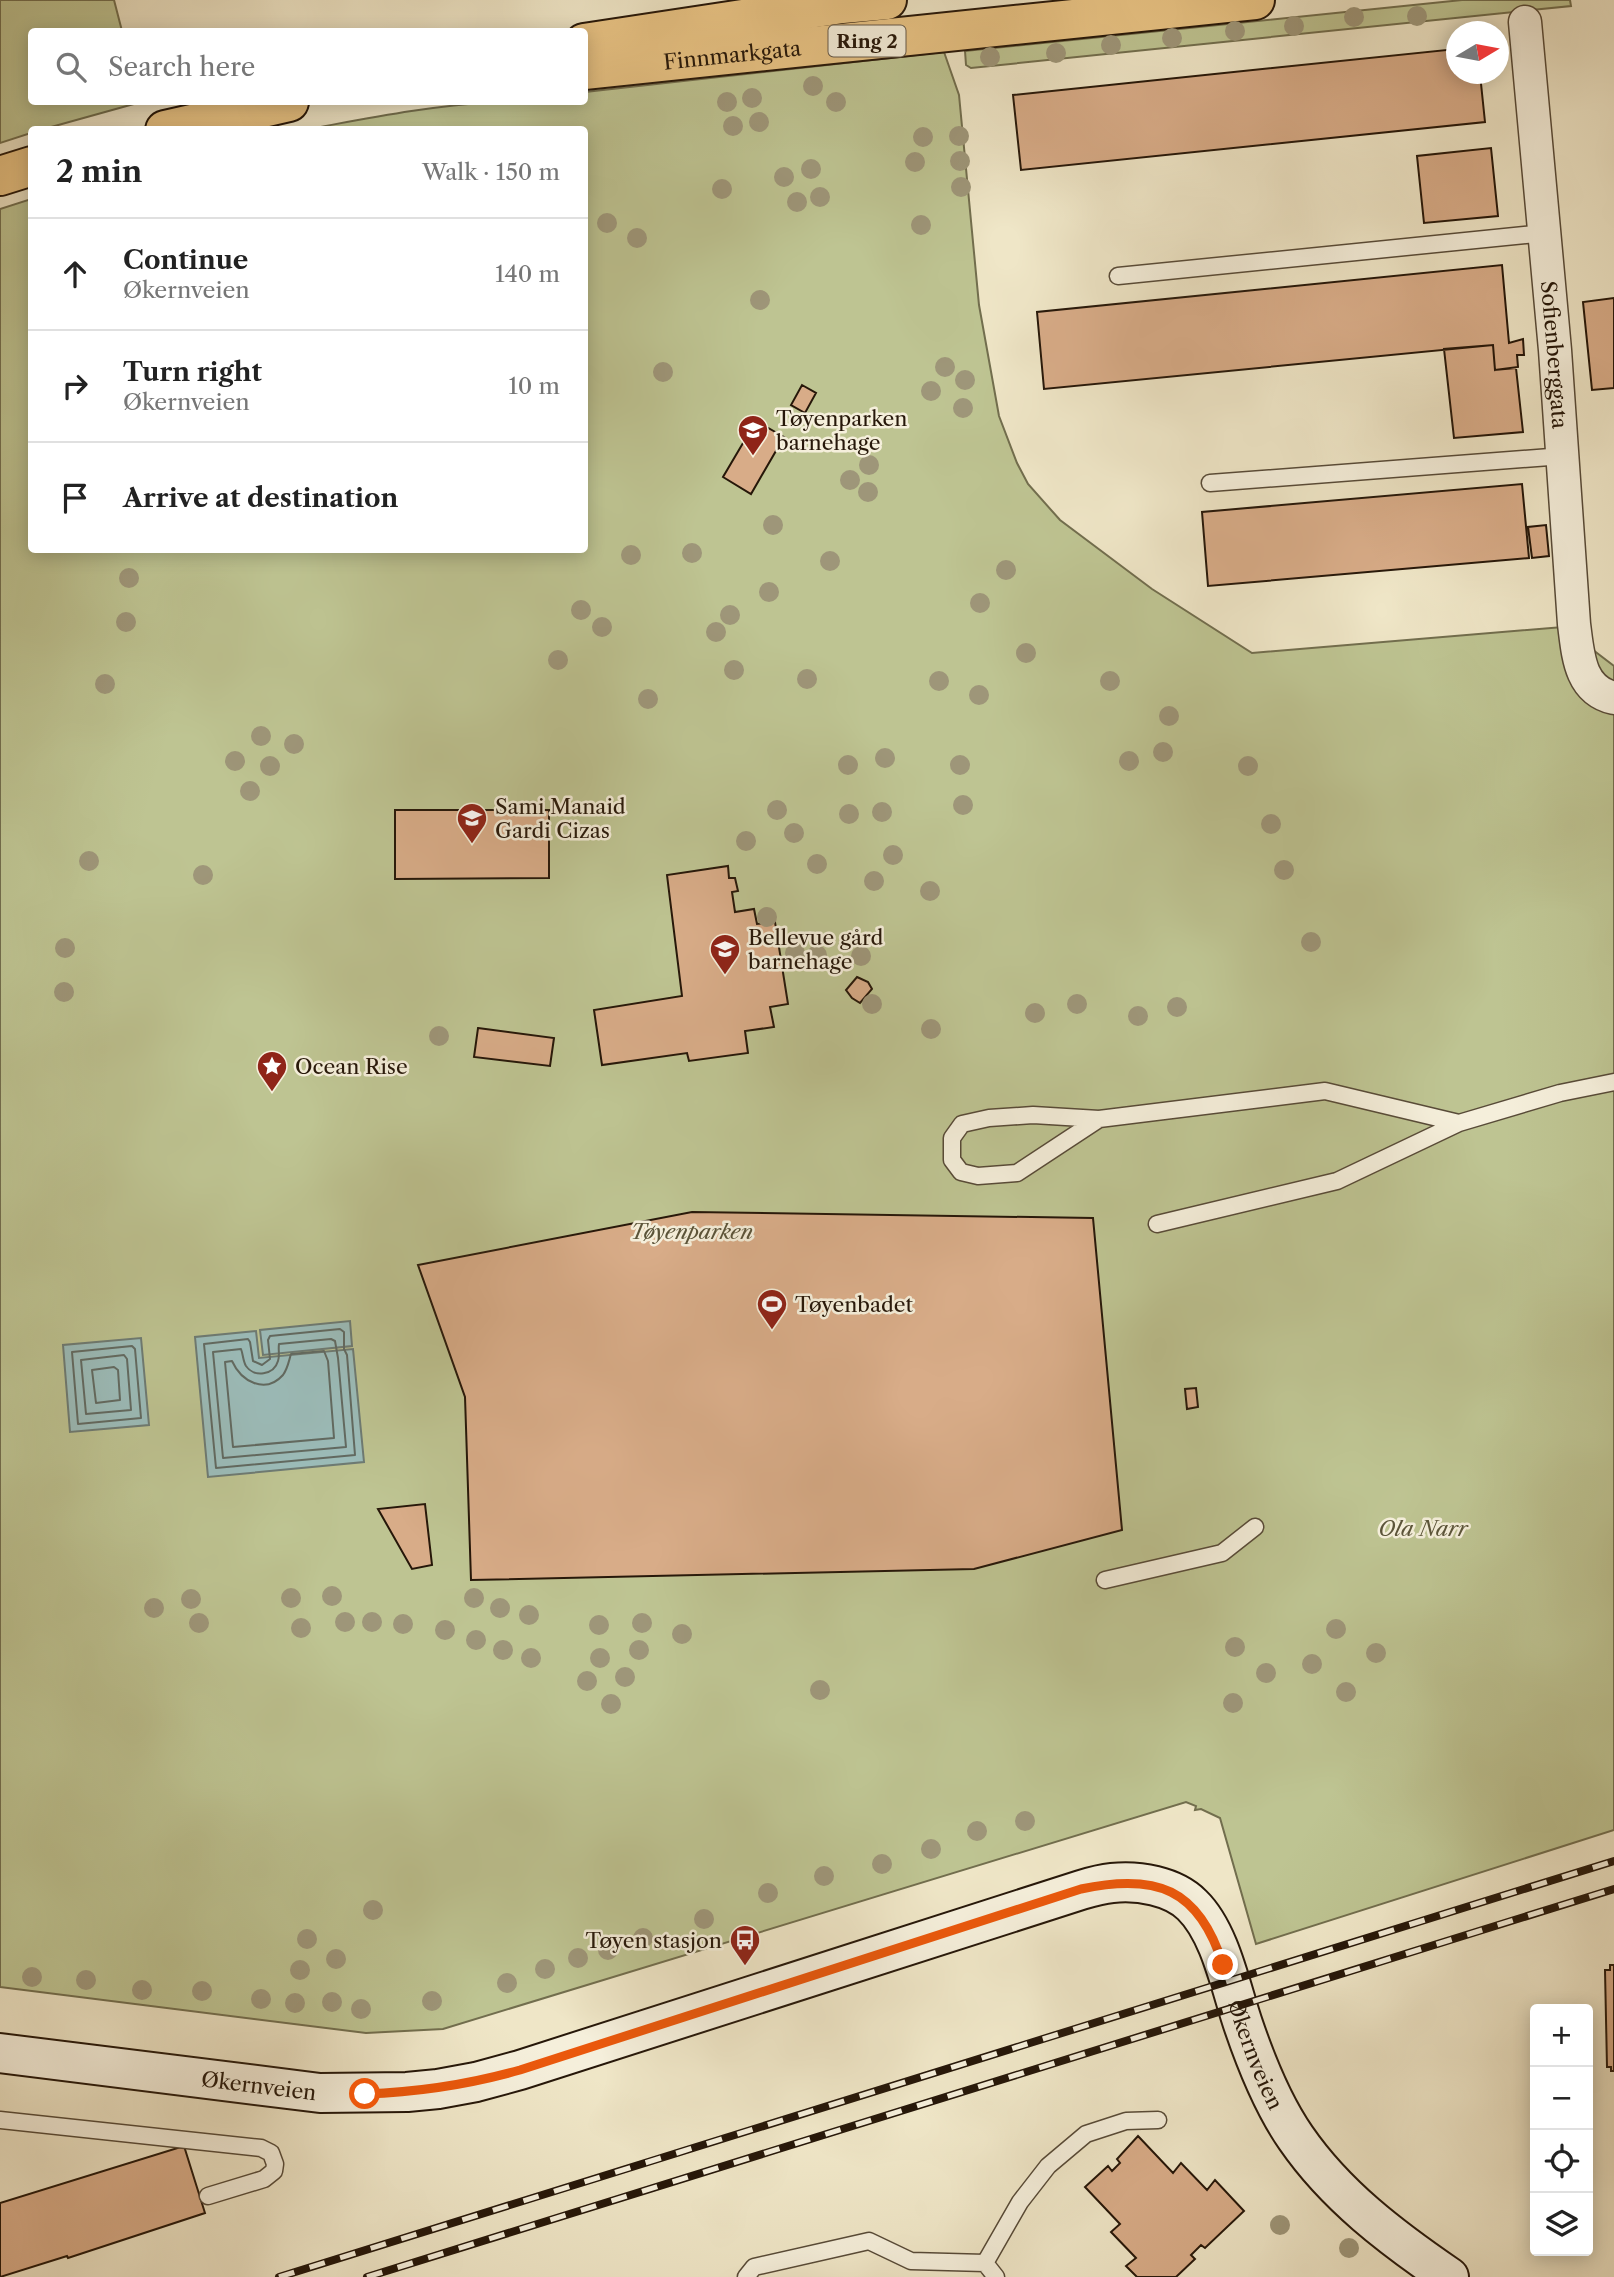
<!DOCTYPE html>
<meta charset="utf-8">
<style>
:root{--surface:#fff;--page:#f6f6f6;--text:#222;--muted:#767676;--line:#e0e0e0}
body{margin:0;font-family:"Libre Caslon Text",serif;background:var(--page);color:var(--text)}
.controls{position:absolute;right:21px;bottom:21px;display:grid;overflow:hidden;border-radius:7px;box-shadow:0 4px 18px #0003}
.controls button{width:63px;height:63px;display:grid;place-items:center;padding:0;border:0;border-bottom:2px solid var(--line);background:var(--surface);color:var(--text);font:35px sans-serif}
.compass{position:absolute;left:1446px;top:21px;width:63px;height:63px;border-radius:50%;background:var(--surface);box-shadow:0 4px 18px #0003;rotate:80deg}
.stop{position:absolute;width:21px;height:21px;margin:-16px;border:5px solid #ea580c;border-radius:50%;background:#fff}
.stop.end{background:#ea580c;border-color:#fff;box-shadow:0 2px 7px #0008}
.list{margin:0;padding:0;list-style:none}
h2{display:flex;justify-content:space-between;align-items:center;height:91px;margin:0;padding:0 28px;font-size:30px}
h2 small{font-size:23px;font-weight:400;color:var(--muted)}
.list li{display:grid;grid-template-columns:46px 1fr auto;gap:21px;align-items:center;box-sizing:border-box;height:112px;padding:0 28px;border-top:2px solid var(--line)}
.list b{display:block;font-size:26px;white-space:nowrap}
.list p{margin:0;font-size:23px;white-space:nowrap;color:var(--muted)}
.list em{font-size:23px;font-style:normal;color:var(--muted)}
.icon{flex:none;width:38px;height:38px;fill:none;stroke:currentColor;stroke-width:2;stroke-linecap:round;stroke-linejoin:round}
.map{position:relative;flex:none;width:1614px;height:2277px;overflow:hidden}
.search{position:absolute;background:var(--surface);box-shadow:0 4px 18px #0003;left:28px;top:28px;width:560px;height:77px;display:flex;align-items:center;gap:18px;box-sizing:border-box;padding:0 24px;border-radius:7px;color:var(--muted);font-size:26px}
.panel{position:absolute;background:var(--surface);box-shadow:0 4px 18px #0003;left:28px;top:126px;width:560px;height:427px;border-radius:7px}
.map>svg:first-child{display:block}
.green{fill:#bec492;stroke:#726e4e;stroke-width:2}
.water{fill:#9cbebc;stroke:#6d7b74;stroke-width:2}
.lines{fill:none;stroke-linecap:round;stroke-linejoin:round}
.shore{stroke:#616a62;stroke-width:2}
.building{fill:#d8ac88;stroke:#261709;stroke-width:2}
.lane-casing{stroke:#584b38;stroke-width:19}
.street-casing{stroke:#584b38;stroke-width:35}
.secondary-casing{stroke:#261709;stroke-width:42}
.primary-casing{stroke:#261709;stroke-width:42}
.lane{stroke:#f5efdb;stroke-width:16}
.street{stroke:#f5efdb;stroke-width:32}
.secondary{stroke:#f5efdb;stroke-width:38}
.primary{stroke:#e8c384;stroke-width:38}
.rail-casing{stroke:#261709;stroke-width:8}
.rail{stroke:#f5efdb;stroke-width:5;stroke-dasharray:16;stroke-linecap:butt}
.tree{fill:#9e9679}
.route{stroke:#ea580c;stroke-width:9}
.labels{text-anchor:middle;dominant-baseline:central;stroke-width:5;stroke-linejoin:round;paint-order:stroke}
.shield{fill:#f5efdb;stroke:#645848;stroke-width:2}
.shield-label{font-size:19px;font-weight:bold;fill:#261709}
.street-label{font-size:21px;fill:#261709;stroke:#f5efdb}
.poi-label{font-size:21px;fill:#261709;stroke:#f5efdb;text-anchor:start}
.park-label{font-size:21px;font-style:italic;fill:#5b5439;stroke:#f5efdb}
</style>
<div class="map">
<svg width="1614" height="2277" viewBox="0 0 1614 2277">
<rect width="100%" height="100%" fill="#efe6c7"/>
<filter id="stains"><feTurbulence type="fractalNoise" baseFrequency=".00286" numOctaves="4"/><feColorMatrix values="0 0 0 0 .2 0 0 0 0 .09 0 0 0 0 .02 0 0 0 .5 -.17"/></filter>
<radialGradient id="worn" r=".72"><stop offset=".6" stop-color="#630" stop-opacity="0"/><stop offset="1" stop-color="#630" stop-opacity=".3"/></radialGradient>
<path class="green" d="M 0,0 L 114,0 L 122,31 L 32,32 L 32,102 L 141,102 L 44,129 L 32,130 L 31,133 L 0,143 Z
M 1462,0 L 1570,0 L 1571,6 L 971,68 L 966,65 L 965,51 Z
M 944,52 L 959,95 L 979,305 L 999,416 L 1017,463 L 1028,484 L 1060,520 L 1152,589 L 1252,653 L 1563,627 L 1614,666 L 1614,1830 L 1256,1944 L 1220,1818 L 1201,1809 L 1195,1810 L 1196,1806 L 1186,1802 L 443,2029 L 366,2033 L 0,1987 L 0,209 L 31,199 L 32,550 L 584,550 L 584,130 L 309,129 C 370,118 430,106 492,102 C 522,99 554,102 584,102 L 585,92 Z"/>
<path class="water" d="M 350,1321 L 352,1346 L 263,1355 L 260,1330 Z
M 256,1331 L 259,1358 L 353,1349 L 364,1462 L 208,1477 L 195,1337 Z
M 141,1338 L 149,1425 L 70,1432 L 63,1345 Z"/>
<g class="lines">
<path class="shore" d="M 340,1329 L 344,1332 L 344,1349 L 347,1355 L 355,1455 L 216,1468 L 204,1344 L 248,1339 L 250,1342 L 253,1361 L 262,1365 L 270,1359 L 268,1340 L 270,1336 Z
M 331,1339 L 335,1341 L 338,1358 L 346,1447 L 223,1458 L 213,1352 L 241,1349 C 243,1354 243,1361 246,1366 C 254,1378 274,1375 278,1361 C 280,1355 278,1350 279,1344 Z
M 132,1346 L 135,1349 L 141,1418 L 78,1424 L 72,1352 Z
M 324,1351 L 328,1361 L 334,1438 L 233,1447 L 225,1362 L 232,1361 C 241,1381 265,1395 283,1375 C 288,1368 289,1360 291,1354 Z
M 124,1355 L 127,1359 L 131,1410 L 86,1414 L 81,1360 Z
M 114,1367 L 118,1370 L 120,1400 L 96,1403 L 92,1370 Z"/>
</g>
<path class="building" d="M 1456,49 L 1456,74 L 1480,74 L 1485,122 L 1021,170 L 1013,95 Z
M 1491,148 L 1498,216 L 1424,223 L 1417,156 Z
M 1502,265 L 1509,343 L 1523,339 L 1524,355 L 1517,355 L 1518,367 L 1495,370 L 1493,345 L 1044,389 L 1037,312 Z
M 1614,298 L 1614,388 L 1592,390 L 1583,302 Z
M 1493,345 L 1495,370 L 1516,368 L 1523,432 L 1454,438 L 1444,349 Z
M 802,385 L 816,393 L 805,413 L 791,405 Z
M 756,421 L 784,437 L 751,494 L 723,477 Z
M 1522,484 L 1529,558 L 1208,586 L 1202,512 Z
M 1546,525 L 1549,556 L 1532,558 L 1528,527 Z
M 395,810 L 549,810 L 549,878 L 395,879 Z
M 728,866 L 729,878 L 735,878 L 738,891 L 732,892 L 735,912 L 754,909 L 757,924 L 775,922 L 788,1004 L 770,1007 L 774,1027 L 745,1031 L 748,1053 L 689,1061 L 687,1053 L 602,1065 L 594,1010 L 682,996 L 667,875 Z
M 857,977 L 868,982 L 872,989 L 860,1003 L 852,998 L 846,990 Z
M 478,1028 L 554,1038 L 550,1066 L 474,1057 Z
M 692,1212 L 1093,1218 L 1122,1530 L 974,1569 L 471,1580 L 465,1397 L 418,1265 Z
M 1196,1388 L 1198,1407 L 1187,1409 L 1185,1389 Z
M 425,1504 L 432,1565 L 412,1569 L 378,1509 Z
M 1610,1965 L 1614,1965 L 1614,2071 L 1611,2071 L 1611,2067 L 1607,2067 L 1605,1970 L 1610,1970 Z
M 1138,2136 L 1173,2173 L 1181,2163 L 1207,2190 L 1215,2180 L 1244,2211 L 1205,2248 L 1201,2245 L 1191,2255 L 1195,2259 L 1176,2277 L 1137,2277 L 1126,2266 L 1136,2258 L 1111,2232 L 1120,2224 L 1085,2187 L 1108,2166 L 1112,2171 L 1120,2163 L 1117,2159 Z
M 184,2146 L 205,2213 L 68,2258 L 67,2256 L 0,2277 L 0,2203 Z"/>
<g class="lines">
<g class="lane-casing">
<path id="lane" d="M 1118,276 L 1545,233
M 1210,483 L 1563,456
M 1099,1119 L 1017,1173 L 978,1176 L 961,1172 L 952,1160 L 952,1138 L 962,1124 L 989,1118 L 1033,1115 L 1099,1119 L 1325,1091 L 1459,1123
M 1157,1224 L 1337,1181 L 1459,1123 L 1560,1093 L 1614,1082
M 1105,1580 L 1222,1553 L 1255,1527
M 0,2120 L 261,2148 L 271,2153 L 275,2164 L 274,2171 L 264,2179 L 208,2196
M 985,2263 L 1020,2202 L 1048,2166 L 1086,2134 L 1126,2121 L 1158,2120
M 746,2277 L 754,2267 L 869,2241 L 911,2261 L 985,2263 L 996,2277"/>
</g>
<g class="street-casing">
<g id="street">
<path id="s1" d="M 1525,22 L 1555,350 L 1574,624 C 1578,654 1579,690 1614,698"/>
</g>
</g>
<g class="secondary-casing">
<g id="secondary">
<path id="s2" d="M 0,2053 L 320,2093 L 407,2092 L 438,2089 L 476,2082 L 520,2070 L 1081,1890 C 1091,1887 1102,1884 1112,1883 C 1138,1880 1173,1886 1192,1905 C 1221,1933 1231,1990 1244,2027 C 1257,2065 1273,2105 1296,2138 C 1336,2196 1392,2238 1449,2277"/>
</g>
</g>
<g class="primary-casing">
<g id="primary">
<path d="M 584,43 L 842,4 L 887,0"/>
<path id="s3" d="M 584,70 L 1255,0"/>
<path d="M 165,130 L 289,102"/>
<path d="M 0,176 L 32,166"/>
</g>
</g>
<use href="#lane" class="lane"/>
<use href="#street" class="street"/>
<use href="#secondary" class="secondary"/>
<use href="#primary" class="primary"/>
<g class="rail-casing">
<path id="rail" d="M 279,2277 L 1614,1861
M 367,2277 L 1614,1889"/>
</g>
<use href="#rail" class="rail"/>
</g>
<g class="tree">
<circle cx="1417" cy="16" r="10"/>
<circle cx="1354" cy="17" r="10"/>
<circle cx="1294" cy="26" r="10"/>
<circle cx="1235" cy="31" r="10"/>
<circle cx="1172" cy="38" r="10"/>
<circle cx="1111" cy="45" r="10"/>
<circle cx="1056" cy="53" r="10"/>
<circle cx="990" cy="57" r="10"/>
<circle cx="813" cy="86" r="10"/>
<circle cx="752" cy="98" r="10"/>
<circle cx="727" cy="102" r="10"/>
<circle cx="836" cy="102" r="10"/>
<circle cx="759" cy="122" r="10"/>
<circle cx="733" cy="126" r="10"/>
<circle cx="959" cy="136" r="10"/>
<circle cx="923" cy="137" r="10"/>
<circle cx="960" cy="161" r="10"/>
<circle cx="915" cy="162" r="10"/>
<circle cx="811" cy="169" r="10"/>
<circle cx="784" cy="177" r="10"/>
<circle cx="961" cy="187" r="10"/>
<circle cx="722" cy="189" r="10"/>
<circle cx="820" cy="197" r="10"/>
<circle cx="797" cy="202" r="10"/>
<circle cx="607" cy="223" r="10"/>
<circle cx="921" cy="225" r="10"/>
<circle cx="637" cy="238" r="10"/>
<circle cx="760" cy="300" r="10"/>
<circle cx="945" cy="367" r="10"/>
<circle cx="663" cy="372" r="10"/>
<circle cx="965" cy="380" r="10"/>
<circle cx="931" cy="391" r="10"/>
<circle cx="963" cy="408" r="10"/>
<circle cx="869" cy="465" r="10"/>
<circle cx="850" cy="480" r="10"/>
<circle cx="868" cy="492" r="10"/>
<circle cx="773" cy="525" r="10"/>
<circle cx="692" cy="553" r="10"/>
<circle cx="631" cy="555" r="10"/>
<circle cx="830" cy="561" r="10"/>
<circle cx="1006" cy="570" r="10"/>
<circle cx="129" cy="578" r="10"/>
<circle cx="769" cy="592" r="10"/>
<circle cx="980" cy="603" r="10"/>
<circle cx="581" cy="610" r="10"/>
<circle cx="730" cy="615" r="10"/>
<circle cx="126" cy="622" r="10"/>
<circle cx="602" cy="627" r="10"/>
<circle cx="716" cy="632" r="10"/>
<circle cx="1026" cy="653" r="10"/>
<circle cx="558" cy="660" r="10"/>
<circle cx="734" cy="670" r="10"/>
<circle cx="807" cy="679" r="10"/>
<circle cx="939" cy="681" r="10"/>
<circle cx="1110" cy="681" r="10"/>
<circle cx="105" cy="684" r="10"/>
<circle cx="979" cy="695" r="10"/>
<circle cx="648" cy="699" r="10"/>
<circle cx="1169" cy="716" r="10"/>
<circle cx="261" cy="736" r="10"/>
<circle cx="294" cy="744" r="10"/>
<circle cx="1163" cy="752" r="10"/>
<circle cx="885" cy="758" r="10"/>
<circle cx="235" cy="761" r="10"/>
<circle cx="1129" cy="761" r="10"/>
<circle cx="848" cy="765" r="10"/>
<circle cx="960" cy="765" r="10"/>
<circle cx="270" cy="766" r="10"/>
<circle cx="1248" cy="766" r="10"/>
<circle cx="250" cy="791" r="10"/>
<circle cx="963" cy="805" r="10"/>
<circle cx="777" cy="810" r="10"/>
<circle cx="882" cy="812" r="10"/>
<circle cx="849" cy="814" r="10"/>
<circle cx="1271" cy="824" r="10"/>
<circle cx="794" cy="833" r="10"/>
<circle cx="746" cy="841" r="10"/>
<circle cx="893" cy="855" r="10"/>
<circle cx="89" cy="861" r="10"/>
<circle cx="817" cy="864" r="10"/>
<circle cx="1284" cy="870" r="10"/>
<circle cx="203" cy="875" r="10"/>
<circle cx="874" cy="881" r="10"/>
<circle cx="930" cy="891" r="10"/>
<circle cx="767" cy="917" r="10"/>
<circle cx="1311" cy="942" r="10"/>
<circle cx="65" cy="948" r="10"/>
<circle cx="795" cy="953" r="10"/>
<circle cx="817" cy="955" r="10"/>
<circle cx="861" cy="956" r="10"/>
<circle cx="64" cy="992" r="10"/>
<circle cx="872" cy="1004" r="10"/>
<circle cx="1077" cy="1004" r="10"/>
<circle cx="1177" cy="1007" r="10"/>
<circle cx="1035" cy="1013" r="10"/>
<circle cx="1138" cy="1016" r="10"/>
<circle cx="931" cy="1029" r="10"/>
<circle cx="439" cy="1036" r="10"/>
<circle cx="332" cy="1596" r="10"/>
<circle cx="291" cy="1598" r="10"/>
<circle cx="474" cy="1598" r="10"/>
<circle cx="191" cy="1599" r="10"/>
<circle cx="154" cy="1608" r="10"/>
<circle cx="500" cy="1608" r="10"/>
<circle cx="529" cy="1615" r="10"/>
<circle cx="345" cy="1622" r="10"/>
<circle cx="372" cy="1622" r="10"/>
<circle cx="199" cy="1623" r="10"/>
<circle cx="642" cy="1623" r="10"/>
<circle cx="403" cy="1624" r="10"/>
<circle cx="599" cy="1625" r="10"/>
<circle cx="301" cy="1628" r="10"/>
<circle cx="1336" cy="1629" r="10"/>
<circle cx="445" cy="1630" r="10"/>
<circle cx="682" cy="1634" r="10"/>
<circle cx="476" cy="1640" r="10"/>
<circle cx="1235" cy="1647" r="10"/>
<circle cx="503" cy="1650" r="10"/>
<circle cx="639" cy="1650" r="10"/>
<circle cx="1376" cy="1653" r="10"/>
<circle cx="531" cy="1658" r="10"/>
<circle cx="600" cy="1658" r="10"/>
<circle cx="1312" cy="1664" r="10"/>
<circle cx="1266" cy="1673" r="10"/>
<circle cx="625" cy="1677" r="10"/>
<circle cx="587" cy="1681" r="10"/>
<circle cx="820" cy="1690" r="10"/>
<circle cx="1346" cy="1692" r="10"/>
<circle cx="1233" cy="1703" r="10"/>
<circle cx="611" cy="1704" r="10"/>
<circle cx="1025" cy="1821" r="10"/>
<circle cx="977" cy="1831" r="10"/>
<circle cx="931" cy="1849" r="10"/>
<circle cx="882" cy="1864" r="10"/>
<circle cx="824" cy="1876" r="10"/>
<circle cx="768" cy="1893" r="10"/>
<circle cx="373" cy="1910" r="10"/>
<circle cx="704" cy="1919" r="10"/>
<circle cx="643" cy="1938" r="10"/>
<circle cx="307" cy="1939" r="10"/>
<circle cx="608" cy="1950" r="10"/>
<circle cx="578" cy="1958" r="10"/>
<circle cx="336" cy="1959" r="10"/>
<circle cx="545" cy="1969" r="10"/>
<circle cx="300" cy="1970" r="10"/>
<circle cx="32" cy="1977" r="10"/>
<circle cx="86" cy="1980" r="10"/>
<circle cx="507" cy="1983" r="10"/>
<circle cx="142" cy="1990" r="10"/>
<circle cx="202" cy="1991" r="10"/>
<circle cx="261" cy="1999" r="10"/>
<circle cx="432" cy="2001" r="10"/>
<circle cx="332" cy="2002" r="10"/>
<circle cx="295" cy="2003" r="10"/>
<circle cx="361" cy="2009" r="10"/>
<circle cx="1280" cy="2225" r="10"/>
<circle cx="1349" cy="2248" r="10"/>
</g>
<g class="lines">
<path class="route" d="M 365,2094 C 420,2092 467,2085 520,2070 L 1081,1889 C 1156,1873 1199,1888 1223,1965"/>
</g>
<defs>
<g id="school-pin" transform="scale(1.575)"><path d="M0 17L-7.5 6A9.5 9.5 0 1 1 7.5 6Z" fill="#8f2418" stroke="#f5efdb"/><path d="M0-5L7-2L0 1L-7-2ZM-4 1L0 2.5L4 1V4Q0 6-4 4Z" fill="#fff"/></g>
<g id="sight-pin" transform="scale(1.575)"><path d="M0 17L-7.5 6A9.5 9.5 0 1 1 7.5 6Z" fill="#8f2418" stroke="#f5efdb"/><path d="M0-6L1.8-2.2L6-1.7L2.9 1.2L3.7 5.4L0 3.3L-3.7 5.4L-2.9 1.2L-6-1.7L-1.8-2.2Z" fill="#fff"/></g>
<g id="stadium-pin" transform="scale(1.575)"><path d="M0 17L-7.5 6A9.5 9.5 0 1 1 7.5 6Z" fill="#8f2418" stroke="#f5efdb"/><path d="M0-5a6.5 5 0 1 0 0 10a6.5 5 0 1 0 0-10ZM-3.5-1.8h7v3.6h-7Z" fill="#fff"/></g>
<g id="bus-pin" transform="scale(1.575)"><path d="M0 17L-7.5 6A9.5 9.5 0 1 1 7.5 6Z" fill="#8f2418" stroke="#f5efdb"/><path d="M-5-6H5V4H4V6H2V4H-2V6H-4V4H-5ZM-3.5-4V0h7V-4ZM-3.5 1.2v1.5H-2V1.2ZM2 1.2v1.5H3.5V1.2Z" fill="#fff"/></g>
</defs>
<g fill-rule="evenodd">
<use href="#school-pin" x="753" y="430"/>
<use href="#school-pin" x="472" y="818"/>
<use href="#school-pin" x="725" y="949"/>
<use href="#sight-pin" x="272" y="1066"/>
<use href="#stadium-pin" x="772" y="1304"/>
<use href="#bus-pin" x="745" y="1940"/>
</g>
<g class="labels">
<rect class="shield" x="828.5" y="25.5" width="77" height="31" rx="5"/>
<g class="shield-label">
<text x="867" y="41">Ring 2</text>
</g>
<g class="street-label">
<text stroke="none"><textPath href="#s3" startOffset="149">Finnmarkgata</textPath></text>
<text stroke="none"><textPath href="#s1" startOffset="334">Sofienberggata</textPath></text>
<text stroke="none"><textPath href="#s2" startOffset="1395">Økernveien</textPath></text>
<text stroke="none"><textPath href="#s2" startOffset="261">Økernveien</textPath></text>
</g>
<g class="poi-label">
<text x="776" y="418">Tøyenparken<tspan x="776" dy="24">barnehage</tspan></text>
<text x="495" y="806">Sami Manaid<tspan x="495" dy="24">Gardi Cizas</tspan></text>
<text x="748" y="937">Bellevue gård<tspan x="748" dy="24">barnehage</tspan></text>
<text x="295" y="1066">Ocean Rise</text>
<text x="795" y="1304">Tøyenbadet</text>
<text x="722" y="1940" text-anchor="end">Tøyen stasjon</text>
</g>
<g class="park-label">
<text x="692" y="1231">Tøyenparken</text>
<text x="1423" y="1528">Ola Narr</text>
</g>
</g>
<rect width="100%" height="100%" filter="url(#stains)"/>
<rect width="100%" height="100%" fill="url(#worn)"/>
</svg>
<div class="controls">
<button>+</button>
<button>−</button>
<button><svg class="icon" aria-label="locate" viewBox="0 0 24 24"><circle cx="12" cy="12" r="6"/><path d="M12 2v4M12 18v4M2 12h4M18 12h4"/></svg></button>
<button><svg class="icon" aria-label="layers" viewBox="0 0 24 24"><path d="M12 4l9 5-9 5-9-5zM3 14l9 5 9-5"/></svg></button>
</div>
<svg class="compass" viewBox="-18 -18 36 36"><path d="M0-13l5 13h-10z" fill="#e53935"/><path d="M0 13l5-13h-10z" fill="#767676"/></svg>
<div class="stop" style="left:365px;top:2094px"></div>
<div class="stop end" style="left:1223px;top:1965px"></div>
<div class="search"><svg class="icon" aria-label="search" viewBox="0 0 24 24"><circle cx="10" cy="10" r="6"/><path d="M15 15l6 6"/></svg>Search here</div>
<section class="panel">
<h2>2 min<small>Walk · 150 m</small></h2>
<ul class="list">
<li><svg class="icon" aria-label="ahead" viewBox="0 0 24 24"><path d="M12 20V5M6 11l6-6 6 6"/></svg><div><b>Continue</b><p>Økernveien</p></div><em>140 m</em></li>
<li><svg class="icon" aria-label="right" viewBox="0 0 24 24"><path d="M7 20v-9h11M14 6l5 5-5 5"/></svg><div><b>Turn right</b><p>Økernveien</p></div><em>10 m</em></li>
<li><svg class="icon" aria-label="arrive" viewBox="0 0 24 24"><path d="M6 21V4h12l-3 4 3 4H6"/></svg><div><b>Arrive at destination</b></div></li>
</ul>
</section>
</div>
